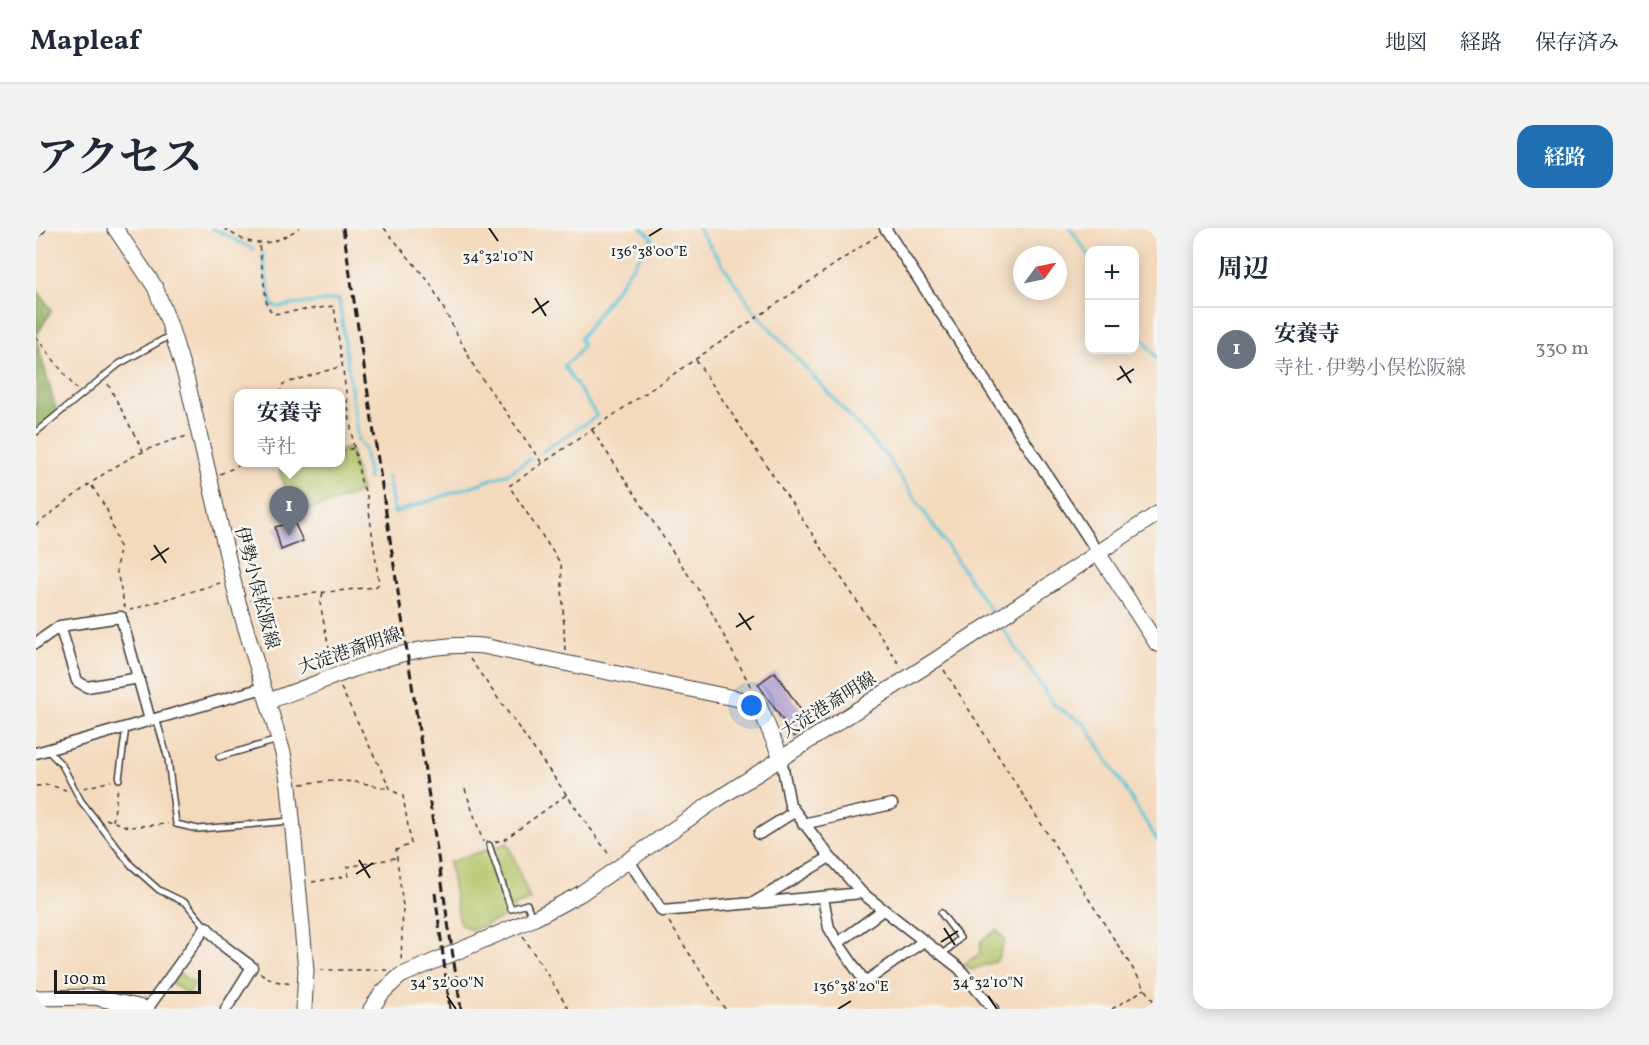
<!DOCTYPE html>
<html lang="ja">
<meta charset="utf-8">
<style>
:root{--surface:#fff;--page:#f2f2f3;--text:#1f2937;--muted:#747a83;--line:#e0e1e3;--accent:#1f6fb2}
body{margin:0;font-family:Vollkorn,"Noto Serif JP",serif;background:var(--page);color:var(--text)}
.controls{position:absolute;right:18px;top:18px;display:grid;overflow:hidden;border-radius:12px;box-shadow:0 3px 15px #0003}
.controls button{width:54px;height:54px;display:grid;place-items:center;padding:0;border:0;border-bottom:2px solid var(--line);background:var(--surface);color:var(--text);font:30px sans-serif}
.compass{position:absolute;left:977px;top:18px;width:54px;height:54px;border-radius:50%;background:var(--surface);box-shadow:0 3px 15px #0003;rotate:57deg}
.scale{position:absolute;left:18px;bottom:15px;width:147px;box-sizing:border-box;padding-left:6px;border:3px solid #1c1c1c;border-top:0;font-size:16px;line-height:21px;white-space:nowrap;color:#1c1c1c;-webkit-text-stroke:4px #f6f6f2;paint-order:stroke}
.you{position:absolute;left:716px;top:478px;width:21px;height:21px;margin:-15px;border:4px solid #fff;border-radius:50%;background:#1a73e8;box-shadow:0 0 0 9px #1a73e833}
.badge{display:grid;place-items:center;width:39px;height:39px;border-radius:50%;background:var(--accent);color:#fff;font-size:20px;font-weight:700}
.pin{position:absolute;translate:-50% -50px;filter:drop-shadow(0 2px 3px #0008)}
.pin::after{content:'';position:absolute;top:32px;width:21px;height:18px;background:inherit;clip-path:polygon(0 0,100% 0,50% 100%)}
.popup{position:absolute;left:198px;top:161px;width:111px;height:78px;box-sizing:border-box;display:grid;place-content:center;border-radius:12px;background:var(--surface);filter:drop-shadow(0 2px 4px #0005);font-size:20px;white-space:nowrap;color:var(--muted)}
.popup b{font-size:22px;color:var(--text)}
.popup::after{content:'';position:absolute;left:50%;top:100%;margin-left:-12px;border:12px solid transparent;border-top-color:var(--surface)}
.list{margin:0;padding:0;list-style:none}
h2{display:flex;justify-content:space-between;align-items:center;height:78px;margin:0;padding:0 24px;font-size:26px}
h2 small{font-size:20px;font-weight:400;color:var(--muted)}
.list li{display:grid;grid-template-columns:39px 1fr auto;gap:18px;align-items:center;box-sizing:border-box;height:84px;padding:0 24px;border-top:2px solid var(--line)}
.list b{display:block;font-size:22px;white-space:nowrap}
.list p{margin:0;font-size:20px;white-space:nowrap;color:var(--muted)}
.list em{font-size:20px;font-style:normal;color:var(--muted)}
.map{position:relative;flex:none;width:1121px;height:781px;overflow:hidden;border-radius:18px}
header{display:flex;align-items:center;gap:36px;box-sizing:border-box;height:84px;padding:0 30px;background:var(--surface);border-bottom:2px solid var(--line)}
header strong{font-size:28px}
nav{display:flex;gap:33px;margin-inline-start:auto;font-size:21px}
.intro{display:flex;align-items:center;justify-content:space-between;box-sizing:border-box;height:144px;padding:0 36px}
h1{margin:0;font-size:42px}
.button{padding:15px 27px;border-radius:18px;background:var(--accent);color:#fff;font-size:21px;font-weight:700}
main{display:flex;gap:36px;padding:0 36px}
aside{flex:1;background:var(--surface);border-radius:18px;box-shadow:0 3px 15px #0003}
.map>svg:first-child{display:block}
.green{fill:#b3c466;stroke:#687041;stroke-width:1.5}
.forest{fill:#8eaa5b;stroke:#55633c;stroke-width:1.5}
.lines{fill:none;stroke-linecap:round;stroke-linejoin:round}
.stream{stroke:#5ec5db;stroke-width:3}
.building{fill:#b29bcd}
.lane-casing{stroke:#3c3834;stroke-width:8}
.street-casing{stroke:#3c3834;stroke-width:13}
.secondary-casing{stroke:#3c3834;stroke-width:17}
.path{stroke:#3c3834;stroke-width:1.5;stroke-dasharray:4.5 4.5;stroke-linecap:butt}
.lane{stroke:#fff;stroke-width:5}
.street{stroke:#fff;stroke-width:10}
.secondary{stroke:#fff;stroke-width:15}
.rail{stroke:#1c1c1c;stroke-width:3;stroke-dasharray:9 4.5;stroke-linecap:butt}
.ticks{fill:none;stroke:#1c1c1c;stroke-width:2}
.labels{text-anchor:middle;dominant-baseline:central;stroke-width:5;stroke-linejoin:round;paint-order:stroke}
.street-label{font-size:18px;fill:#1c1c1c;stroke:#f6f6f2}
.ticks-label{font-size:15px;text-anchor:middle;fill:#1c1c1c;stroke:#f6f6f2;stroke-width:5;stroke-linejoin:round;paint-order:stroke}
</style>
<header>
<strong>Mapleaf</strong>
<nav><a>地図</a><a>経路</a><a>保存済み</a></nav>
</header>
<div class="intro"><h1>アクセス</h1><a class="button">経路</a></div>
<main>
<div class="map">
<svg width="1121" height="781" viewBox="0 0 1121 781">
<rect width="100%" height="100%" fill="#f6f6f2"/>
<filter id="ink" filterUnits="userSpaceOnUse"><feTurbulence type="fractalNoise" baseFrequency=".0167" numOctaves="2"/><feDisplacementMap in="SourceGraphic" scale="12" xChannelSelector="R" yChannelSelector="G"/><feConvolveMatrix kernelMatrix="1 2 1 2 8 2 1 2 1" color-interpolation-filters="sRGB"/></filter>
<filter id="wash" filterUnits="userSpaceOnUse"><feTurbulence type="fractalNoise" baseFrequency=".008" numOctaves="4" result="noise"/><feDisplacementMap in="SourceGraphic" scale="24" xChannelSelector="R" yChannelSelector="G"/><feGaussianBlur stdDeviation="1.35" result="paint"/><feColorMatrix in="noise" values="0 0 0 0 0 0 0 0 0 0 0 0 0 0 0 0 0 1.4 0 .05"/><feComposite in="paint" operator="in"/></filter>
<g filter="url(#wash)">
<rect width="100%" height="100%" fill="#f4dabd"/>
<path class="green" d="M 314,220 L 325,264 L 280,280 L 267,281 L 263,272 L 251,271 L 242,235 L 304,234 L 304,222 Z
M 472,615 L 494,672 L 478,678 L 477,686 L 436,702 L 424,696 L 413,634 Z
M 961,702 L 969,712 L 961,733 L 935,742 L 928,736 L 944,725 L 945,713 Z
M 143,745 L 159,756 L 152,767 L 136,755 Z"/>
<path class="forest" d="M 0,61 L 16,82 L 0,108 Z
M 0,110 L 21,185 L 0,204 Z"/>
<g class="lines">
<path class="stream" d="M 176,0 L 217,21
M 662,0 L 718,83 L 851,229 L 957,386
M 1034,0 L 1054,29
M 226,25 L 236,77 L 242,79 L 303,71 L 322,212 L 328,221 L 333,251
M 1098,97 L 1121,131
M 507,223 L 561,188 L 528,138 L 540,127 L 547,116 L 544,111 L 617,10 L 606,0
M 352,249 L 358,285 L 471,246 L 494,231
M 967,401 L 1019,478 L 1049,496 L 1121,612"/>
</g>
<g id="blocks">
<path class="building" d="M 258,294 L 267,313 L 245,322 L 239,299 Z
M 739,444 L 775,497 L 758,509 L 722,456 Z"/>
</g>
</g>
<g filter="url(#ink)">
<use href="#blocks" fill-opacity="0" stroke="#3c3834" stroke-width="1.5"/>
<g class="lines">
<g class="lane-casing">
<path id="lane" d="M 0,204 L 83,136 L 135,107
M 120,490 L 132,531 L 140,596 L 162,601 L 255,593
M 12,523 L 26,537 L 45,573 L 95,637 L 123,662 L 150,675 L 170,699
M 183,529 L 242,512
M 83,551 L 90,499
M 453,617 L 475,681 L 491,676 L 496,690
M 905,685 L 924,710 L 907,726"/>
</g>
<g class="street-casing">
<path id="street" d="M 849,0 L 1062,325
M 0,3 L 4,0
M 24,398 L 41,453 L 51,459 L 103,450
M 0,415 L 24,398 L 85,389 L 114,492
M 0,525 L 227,460
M 745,530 L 754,577 L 794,629 L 826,665 L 923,740 L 957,781
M 767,596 L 856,576
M 723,606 L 758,584
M 593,633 L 626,683 L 717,675 L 794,629
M 787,670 L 793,700 L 802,715
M 720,675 L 826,665
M 847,682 L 802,715 L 829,754 L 888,713
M 111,781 L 170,699 L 189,719 L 216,739 L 190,781"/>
</g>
<g class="secondary-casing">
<path id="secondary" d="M 79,0 L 119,59 L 133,95 L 151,153 L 202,374 L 247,525 L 253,558 L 270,742 L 268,781
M 1062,325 L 1121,416
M 232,473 C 303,449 371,412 447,418 L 722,475 L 745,530
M 0,770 L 58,769 L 111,781
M 335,781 L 346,765 L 364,748 L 499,690 L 544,666 L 677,574 L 901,431 L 1121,286"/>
</g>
<path class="path" d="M 188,0 C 217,21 234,19 263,0
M 348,0 L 394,55 L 440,142 L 506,235
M 0,109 L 40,161
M 660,132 L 865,439
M 72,156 L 107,223
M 244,166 L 247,156 L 306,138
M 556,202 L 669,372 L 716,461
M 304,224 L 318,220
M 251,234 L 259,234
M 184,246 L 211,234
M 56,258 L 71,282 L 84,322 L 80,340 L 89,380
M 0,297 C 52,258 87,224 152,208
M 287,365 L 284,375 L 296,436
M 214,372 L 339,359 L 343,356 L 331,268 L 325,253 L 317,214 L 298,78 L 237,86 L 231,78 L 223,16
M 94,382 L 184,355
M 529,422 L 525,336 L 473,258 L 842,7
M 434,431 L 574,628
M 908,442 L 1121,779
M 305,460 L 355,562 L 367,568 L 375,616 L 360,622 L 367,679 L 365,734
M 265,556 C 302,551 318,552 354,561
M 0,558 L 13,557 L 30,562
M 48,560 L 75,553
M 429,561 L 447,614
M 70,591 L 92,599 L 132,596
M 77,593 L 82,559
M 459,614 L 469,611 L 530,567
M 276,654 L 312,648 L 311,639 L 359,630
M 633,694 L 689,781
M 487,708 L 533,781
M 284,742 L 351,742
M 224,745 L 238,753 L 256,756
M 1076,781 L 1109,761"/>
<use href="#lane" class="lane"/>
<use href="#street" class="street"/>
<use href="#secondary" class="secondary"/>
<path class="rail" d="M 307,0 L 425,781
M 399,665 L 414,781"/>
</g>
</g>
<path class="ticks" d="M 453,0 L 462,13M 613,8 L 626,0M 499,70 L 510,88M 496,85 L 513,73M 1084,138 L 1095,155M 1081,152 L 1098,141M 118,317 L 130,335M 115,332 L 133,320M 703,385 L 715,402M 700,399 L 718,388M 323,632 L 334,650M 320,646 L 337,635M 908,700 L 919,717M 905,714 L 922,703M 411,768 L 420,781M 952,768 L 961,781M 802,781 L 815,773"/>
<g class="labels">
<g class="street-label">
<text transform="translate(220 360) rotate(75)">伊勢小俣松阪線</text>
<text transform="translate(314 424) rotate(-19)">大淀港斎明線</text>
<text transform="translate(793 478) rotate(-32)">大淀港斎明線</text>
</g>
</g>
<g class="ticks-label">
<text x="613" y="28">136°38'00"E</text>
<text x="462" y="33">34°32'10"N</text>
<text x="411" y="759">34°32'00"N</text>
<text x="952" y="759">34°32'10"N</text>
<text x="815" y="763">136°38'20"E</text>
</g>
</svg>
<div class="controls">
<button>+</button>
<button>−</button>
</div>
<svg class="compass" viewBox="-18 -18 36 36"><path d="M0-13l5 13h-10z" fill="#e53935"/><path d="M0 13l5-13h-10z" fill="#747a83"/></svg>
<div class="scale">100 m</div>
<div class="you"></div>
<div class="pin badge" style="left:253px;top:308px;background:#6b7280">1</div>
<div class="popup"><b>安養寺</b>寺社</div>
</div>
<aside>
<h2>周辺<small></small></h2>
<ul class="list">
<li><span class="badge" style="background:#6b7280">1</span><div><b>安養寺</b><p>寺社 · 伊勢小俣松阪線</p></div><em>330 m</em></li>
</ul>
</aside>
</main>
